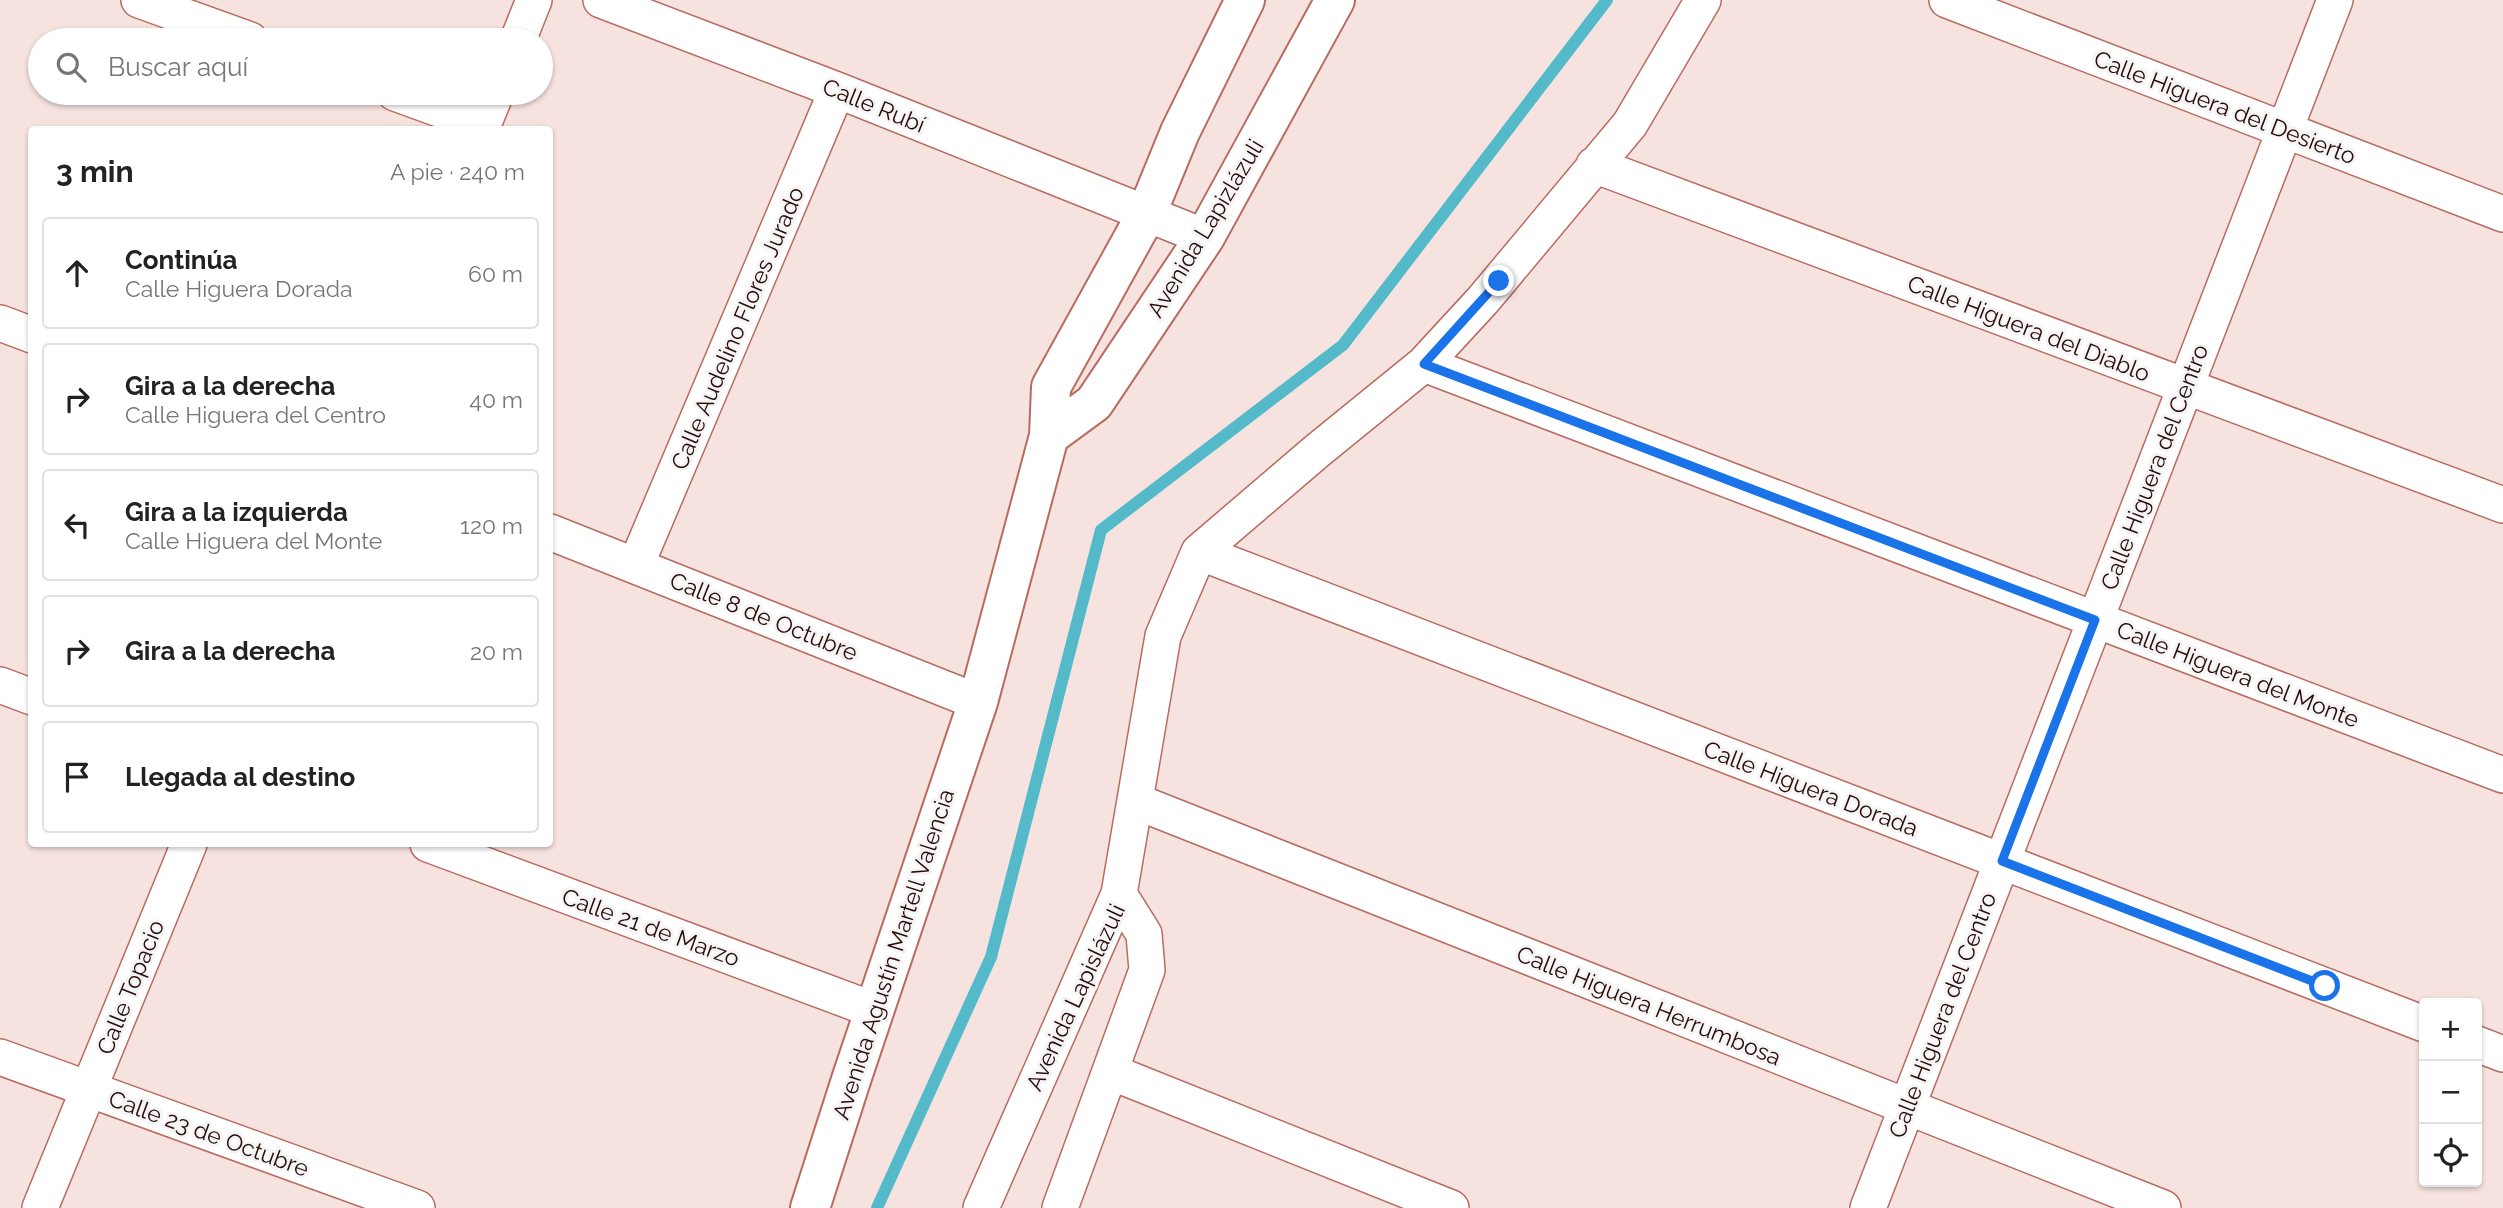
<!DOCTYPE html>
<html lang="es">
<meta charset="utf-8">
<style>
:root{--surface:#fff;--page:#f2f2f2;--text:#222;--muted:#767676;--line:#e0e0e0}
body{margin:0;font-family:Raleway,sans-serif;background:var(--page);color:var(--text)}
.controls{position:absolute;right:21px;bottom:21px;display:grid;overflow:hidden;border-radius:7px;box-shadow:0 2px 5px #0004}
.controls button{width:63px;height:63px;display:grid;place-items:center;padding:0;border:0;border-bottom:2px solid var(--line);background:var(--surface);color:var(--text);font:35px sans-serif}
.stop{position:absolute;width:21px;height:21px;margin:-16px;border:5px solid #1a73e8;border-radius:50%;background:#fff}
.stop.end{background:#1a73e8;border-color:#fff;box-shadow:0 2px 7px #0008}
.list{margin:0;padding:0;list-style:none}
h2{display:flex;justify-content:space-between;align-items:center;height:91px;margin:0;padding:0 28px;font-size:30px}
h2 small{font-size:23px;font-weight:400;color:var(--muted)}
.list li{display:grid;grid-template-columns:46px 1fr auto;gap:21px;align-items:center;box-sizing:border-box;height:112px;margin:0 14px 14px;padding:0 14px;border:2px solid var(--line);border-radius:7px}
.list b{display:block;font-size:26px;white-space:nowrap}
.list p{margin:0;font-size:23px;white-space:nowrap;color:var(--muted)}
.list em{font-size:23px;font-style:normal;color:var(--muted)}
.icon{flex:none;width:38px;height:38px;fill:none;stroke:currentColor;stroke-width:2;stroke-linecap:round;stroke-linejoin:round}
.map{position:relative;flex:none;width:2503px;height:1208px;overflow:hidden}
.search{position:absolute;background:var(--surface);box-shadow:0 2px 5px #0004;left:28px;top:28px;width:525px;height:77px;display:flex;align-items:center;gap:18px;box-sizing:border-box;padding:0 24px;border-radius:38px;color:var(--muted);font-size:26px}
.panel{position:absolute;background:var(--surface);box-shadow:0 2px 5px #0004;left:28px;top:126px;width:525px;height:721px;border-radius:7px}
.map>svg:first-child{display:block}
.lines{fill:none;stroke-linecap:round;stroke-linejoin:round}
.stream{stroke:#54baca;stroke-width:12}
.street-casing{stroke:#b96b5f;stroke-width:38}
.secondary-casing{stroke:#b96b5f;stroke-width:42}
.street{stroke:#fff;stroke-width:35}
.secondary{stroke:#fff;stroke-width:38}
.route{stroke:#1a73e8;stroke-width:9}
.labels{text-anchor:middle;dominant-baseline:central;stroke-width:6;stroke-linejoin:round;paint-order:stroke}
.street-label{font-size:23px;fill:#290b08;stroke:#f5f5f5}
</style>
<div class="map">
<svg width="2503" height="1208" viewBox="0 0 2503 1208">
<rect width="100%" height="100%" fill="#f6e3e0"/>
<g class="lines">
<path class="stream" d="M 877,1208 L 991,957 L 1101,530 L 1343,345 L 1607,0"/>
<g class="street-casing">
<path id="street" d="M 139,0 L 250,40
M 601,0 L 837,90 L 1205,237
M 1947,0 L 2503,214
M 518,40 L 534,0
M 395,93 L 483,125
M 481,130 L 496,93
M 1594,165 L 2503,505
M 0,323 L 32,335
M 1424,364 L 2503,775
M 550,532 L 978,702
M 1199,552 L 2424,1024
M 636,565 L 837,90
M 0,685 L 32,697
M 1135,801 L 2163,1208
M 428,844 L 874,1010
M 2477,1044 L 2503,1054
M 0,1057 L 417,1208
M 1111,1072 L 1451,1208
M 40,1208 L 189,844
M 981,1208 L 1119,894 L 1163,636 L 1199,552 L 1317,451 L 1424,364 L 1483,300 L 1630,124 L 1703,0
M 1060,1208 L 1147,970 L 1144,934 L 1119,894
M 1868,1208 L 2335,0"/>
</g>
<g class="secondary-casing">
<path id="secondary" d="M 1049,436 L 1094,403 L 1205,237 L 1335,0
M 810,1208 L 852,1077 L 978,702 L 1049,436 L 1051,387 L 1146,215 L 1180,132 L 1245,0"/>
</g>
<use href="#street" class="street"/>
<use href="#secondary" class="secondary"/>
</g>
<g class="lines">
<path class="route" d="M 1499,281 L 1424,364 L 2095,620 L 2002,861 L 2325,986"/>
</g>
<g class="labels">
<g class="street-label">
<text transform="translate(874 105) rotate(22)">Calle Rubí</text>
<text transform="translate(2225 107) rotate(21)">Calle Higuera del Desierto</text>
<text transform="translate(1205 228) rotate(-59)">Avenida Lapizlázuli</text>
<text transform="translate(737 328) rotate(-67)">Calle Audelino Flores Jurado</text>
<text transform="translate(2029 328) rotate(21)">Calle Higuera del Diablo</text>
<text transform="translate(2154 467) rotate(-69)">Calle Higuera del Centro</text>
<text transform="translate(764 616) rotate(22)">Calle 8 de Octubre</text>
<text transform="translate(2238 674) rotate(21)">Calle Higuera del Monte</text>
<text transform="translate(1811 788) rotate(21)">Calle Higuera Dorada</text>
<text transform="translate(651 927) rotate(20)">Calle 21 de Marzo</text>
<text transform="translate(893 954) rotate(-72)">Avenida Agustín Martell Valencia</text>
<text transform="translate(130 987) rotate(-68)">Calle Topacio</text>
<text transform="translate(1075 997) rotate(-65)">Avenida Lapislázuli</text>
<text transform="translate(1649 1005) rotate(22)">Calle Higuera Herrumbosa</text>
<text transform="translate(1942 1015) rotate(-69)">Calle Higuera del Centro</text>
<text transform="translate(209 1133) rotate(20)">Calle 23 de Octubre</text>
</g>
</g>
</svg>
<div class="controls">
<button>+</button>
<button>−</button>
<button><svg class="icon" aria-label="locate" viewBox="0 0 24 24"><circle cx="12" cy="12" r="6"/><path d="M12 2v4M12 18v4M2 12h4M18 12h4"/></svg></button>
</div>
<div class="stop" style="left:2325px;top:986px"></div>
<div class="stop end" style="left:1499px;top:281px"></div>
<div class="search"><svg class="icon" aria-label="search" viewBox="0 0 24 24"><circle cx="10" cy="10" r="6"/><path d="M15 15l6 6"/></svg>Buscar aquí</div>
<section class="panel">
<h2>3 min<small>A pie · 240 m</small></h2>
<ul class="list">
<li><svg class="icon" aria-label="ahead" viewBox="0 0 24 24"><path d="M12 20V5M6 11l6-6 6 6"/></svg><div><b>Continúa</b><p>Calle Higuera Dorada</p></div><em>60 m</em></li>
<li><svg class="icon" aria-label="right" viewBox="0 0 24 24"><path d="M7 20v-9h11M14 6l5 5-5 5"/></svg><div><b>Gira a la derecha</b><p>Calle Higuera del Centro</p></div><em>40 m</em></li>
<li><svg class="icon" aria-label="left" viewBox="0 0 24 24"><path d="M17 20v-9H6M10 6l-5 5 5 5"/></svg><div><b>Gira a la izquierda</b><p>Calle Higuera del Monte</p></div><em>120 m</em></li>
<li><svg class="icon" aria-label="right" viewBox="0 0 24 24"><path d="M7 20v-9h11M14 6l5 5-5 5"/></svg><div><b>Gira a la derecha</b></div><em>20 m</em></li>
<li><svg class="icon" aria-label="arrive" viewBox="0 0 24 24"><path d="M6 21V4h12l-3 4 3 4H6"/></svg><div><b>Llegada al destino</b></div></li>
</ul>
</section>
</div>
